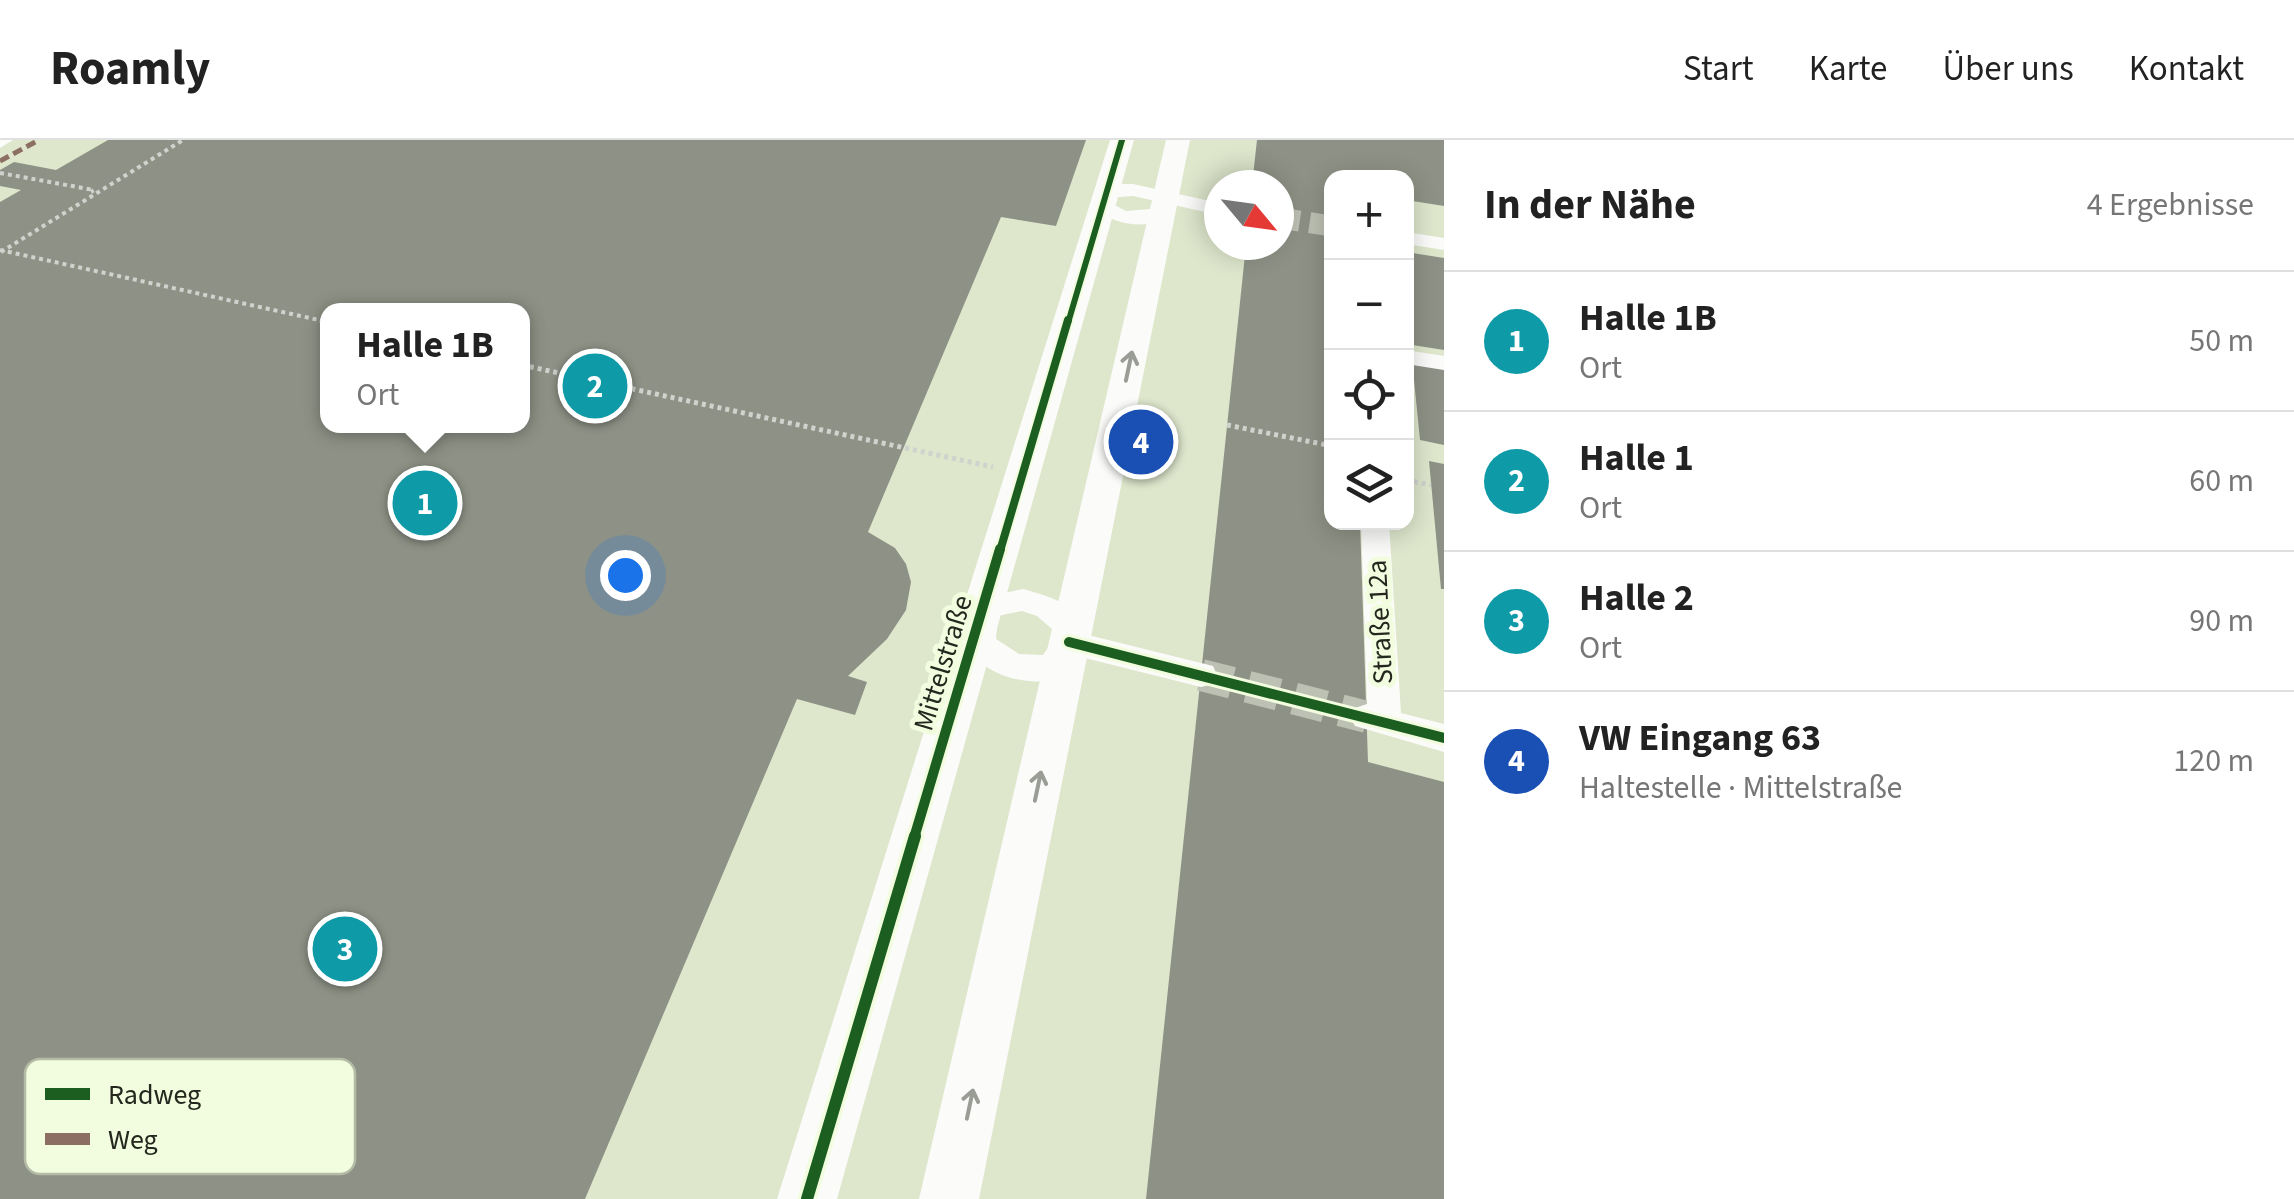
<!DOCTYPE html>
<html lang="de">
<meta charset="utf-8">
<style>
:root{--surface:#fff;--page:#f6f6f6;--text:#222;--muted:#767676;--line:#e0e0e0;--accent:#111827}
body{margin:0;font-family:"Source Sans 3",sans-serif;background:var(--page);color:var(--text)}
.controls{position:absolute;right:30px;top:30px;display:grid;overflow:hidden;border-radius:20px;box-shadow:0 5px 25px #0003}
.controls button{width:90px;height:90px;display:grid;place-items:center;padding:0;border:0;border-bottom:2px solid var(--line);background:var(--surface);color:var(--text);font:50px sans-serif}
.compass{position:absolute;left:1204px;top:30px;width:90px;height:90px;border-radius:50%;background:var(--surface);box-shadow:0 5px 25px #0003;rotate:119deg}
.you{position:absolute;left:625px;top:435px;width:35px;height:35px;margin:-25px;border:8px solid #fff;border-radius:50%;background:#1a73e8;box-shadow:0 0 0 15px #1a73e833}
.badge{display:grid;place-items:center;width:65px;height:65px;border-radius:50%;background:var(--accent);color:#fff;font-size:32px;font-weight:700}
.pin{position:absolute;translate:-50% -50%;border:5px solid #fff;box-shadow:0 2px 10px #0006}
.popup{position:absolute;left:320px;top:163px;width:210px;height:130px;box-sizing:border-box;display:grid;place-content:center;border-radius:20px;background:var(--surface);filter:drop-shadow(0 2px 8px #0005);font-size:32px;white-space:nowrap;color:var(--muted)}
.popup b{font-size:38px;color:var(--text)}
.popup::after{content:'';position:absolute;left:50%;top:100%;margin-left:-20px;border:20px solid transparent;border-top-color:var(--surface)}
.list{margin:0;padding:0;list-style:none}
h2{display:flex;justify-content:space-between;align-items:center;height:130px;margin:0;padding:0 40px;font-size:42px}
h2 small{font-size:32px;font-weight:400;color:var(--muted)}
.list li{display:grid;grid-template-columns:65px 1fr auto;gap:30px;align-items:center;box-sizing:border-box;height:140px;padding:0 40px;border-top:2px solid var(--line)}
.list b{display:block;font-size:38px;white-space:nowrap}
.list p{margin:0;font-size:32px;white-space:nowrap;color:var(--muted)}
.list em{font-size:32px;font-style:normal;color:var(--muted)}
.icon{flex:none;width:55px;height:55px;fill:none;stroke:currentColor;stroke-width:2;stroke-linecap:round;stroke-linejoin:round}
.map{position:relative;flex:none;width:1444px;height:1059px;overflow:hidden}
header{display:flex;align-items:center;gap:60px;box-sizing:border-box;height:140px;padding:0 50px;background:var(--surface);border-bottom:2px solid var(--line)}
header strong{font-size:48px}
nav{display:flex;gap:55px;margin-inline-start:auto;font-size:35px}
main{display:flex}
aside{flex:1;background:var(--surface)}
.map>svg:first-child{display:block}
.built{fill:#dee6cc;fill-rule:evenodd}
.building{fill:#8e9286;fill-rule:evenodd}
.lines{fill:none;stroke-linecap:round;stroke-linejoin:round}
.minor-tunnel-far1{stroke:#bdc1b3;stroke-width:21;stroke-dasharray:21 10;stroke-linecap:butt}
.minor-tunnel{stroke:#bdc1b3;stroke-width:32;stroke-dasharray:32 16;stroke-linecap:butt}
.path-far1{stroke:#d0d2cd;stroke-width:4;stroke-dasharray:4 4;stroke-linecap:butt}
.path{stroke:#d0d2cd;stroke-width:5;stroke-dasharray:4 4;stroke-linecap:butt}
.minor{fill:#fbfcf9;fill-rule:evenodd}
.tertiary{fill:#fbfcf9;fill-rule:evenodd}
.quiet{stroke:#8d6e63;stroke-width:5;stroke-dasharray:10 5;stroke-linecap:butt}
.cycleway-far3-casing{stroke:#f2fcdf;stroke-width:10}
.cycleway-far2-casing{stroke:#f2fcdf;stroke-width:12}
.cycleway-far1-casing{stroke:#f2fcdf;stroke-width:16}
.cycleway-casing{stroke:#f2fcdf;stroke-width:19}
.cycleway-far3{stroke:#1b5e20;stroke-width:6}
.cycleway-far2{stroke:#1b5e20;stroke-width:8}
.cycleway-far1{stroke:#1b5e20;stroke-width:10}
.cycleway{stroke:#1b5e20;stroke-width:12}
.oneway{stroke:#9a9c96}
.labels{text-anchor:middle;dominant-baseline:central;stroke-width:10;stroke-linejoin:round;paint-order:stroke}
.street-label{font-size:28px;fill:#24271d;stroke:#f2fcdf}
.key{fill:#f2fcdf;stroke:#b4bca5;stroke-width:2.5}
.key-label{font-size:28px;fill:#24271d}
</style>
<header>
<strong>Roamly</strong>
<nav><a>Start</a><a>Karte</a><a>Über uns</a><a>Kontakt</a></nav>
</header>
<main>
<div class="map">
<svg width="1444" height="1059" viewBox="0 0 1444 1059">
<rect width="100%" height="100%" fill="#e3e8d8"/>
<path class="built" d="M 0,0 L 1444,0 L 1444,1059 L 0,1059 ZM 1332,38 L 1406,38 L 1406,382 L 1332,382 ZM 1219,45 L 1279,45 L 1279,105 L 1219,105 ZM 328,170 L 522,170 L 522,286 L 328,286 Z"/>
<path class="building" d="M 108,0 L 1086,0 L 1056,86 L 1001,77 L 868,392 L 895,408 L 906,424 L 911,442 L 906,470 L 887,499 L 848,536 L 867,542 L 855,575 L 797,559 L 585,1059 L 0,1059 L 0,62 L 21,50 L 0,46 L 0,30 L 14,22 L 56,30 ZM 328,170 L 522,170 L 522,286 L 328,286 Z
M 1257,0 L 1444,0 L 1444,66 L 1406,60 L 1406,38 L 1332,38 L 1332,382 L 1360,382 L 1368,622 L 1444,642 L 1444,1059 L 1146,1059 L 1246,105 L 1279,105 L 1279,45 L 1252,45 Z
M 1406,112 L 1444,118 L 1444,210 L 1406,204 Z
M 1412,220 L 1444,226 L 1444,305 L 1420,300 Z
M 1429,321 L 1444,324 L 1444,449 L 1441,449 Z"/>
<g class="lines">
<path class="minor-tunnel-far1" d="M 1279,78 L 1332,86"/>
<path class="minor-tunnel" d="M 1201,535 L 1367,577"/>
<path class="path-far1" d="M 0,33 L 94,50 L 91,52
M 0,110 L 328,182
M 1,112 L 183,0"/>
<path class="path" d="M 320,180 L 328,182
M 522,225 L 993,327
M 1227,285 L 1332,306
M 1406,340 L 1431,345"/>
<path class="minor" d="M 0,0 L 13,0 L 0,8 Z
M 1117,44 L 1133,44 L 1219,63 L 1219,75 L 1133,56 L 1106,58 L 1096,52 Z
M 1103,59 L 1126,71 L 1162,68 L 1172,74 C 1153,91 1115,86 1096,69 L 1096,61 Z
M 1406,92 L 1444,98 L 1444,110 L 1406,104 Z
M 1406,210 L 1444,216 L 1444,230 L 1406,224 Z
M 1361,382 L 1389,382 L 1401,573 L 1444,584 L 1444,612 L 1355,586 L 1350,577 L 1355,568 L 1367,564 Z
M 1023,449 C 1048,456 1081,464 1084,494 L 1201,523 L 1213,526 L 1217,535 L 1213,544 L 1201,547 L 1077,516 C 1073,521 1068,531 1063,535 C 1029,557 929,521 977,459 ZM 1022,471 L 1037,476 L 1053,490 L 1053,501 L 1043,515 L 1019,514 L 996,499 L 998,476 Z"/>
<path class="tertiary" d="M 1110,0 L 1134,0 L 837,1059 L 777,1059 Z
M 1166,0 L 1190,0 L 979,1059 L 919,1059 Z"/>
<path class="quiet" d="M 0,21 L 39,0"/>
<g class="cycleway-far3-casing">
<path id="cycleway-far3" d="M 1068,183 L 1122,0"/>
</g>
<g class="cycleway-far2-casing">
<path id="cycleway-far2" d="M 1000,411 L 1068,180"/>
</g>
<g class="cycleway-far1-casing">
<path id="cycleway-far1" d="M 1069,502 L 1444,598
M 914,698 L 1000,409"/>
</g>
<g class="cycleway-casing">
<path id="cycleway" d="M 807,1059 L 915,696"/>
</g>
<use href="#cycleway-far3" class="cycleway-far3"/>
<use href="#cycleway-far2" class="cycleway-far2"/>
<use href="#cycleway-far1" class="cycleway-far1"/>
<use href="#cycleway" class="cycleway"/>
</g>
<defs><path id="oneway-shaft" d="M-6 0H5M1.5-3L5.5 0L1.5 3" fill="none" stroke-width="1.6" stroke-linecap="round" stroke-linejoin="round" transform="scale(2.5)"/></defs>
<g class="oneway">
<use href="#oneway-shaft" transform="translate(1129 226) rotate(-78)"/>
<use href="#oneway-shaft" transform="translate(1038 646) rotate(-78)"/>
<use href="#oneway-shaft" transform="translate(970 964) rotate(-78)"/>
</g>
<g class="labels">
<g class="street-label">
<text transform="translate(1380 482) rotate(-93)">Straße 12a</text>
<text transform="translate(943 523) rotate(-73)">Mittelstraße</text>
</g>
</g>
<rect x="25" y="919" width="330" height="115" rx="15" class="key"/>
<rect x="45" y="948" width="45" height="12" fill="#1b5e20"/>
<rect x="45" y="993" width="45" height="12" fill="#8d6e63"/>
<g class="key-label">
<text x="108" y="964">Radweg</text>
<text x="108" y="1009">Weg</text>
</g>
</svg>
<div class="controls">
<button>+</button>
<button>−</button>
<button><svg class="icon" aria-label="locate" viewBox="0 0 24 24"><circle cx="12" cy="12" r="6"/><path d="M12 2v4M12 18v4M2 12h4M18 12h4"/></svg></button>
<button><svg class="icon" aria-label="layers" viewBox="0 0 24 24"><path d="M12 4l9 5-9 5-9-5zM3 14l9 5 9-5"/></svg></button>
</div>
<svg class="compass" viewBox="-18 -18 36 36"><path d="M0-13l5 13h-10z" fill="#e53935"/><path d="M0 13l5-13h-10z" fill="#767676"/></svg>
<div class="you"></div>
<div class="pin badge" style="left:425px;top:363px;background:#0f9aa8">1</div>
<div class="popup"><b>Halle 1B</b>Ort</div>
<div class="pin badge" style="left:595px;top:246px;background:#0f9aa8">2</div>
<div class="pin badge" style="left:345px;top:809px;background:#0f9aa8">3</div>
<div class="pin badge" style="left:1141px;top:302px;background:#1a4fb4">4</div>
</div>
<aside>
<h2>In der Nähe<small>4 Ergebnisse</small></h2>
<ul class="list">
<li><span class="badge" style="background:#0f9aa8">1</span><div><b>Halle 1B</b><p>Ort</p></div><em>50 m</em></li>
<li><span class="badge" style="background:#0f9aa8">2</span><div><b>Halle 1</b><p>Ort</p></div><em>60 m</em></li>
<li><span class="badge" style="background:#0f9aa8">3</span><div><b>Halle 2</b><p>Ort</p></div><em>90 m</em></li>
<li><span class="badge" style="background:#1a4fb4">4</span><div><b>VW Eingang 63</b><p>Haltestelle · Mittelstraße</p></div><em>120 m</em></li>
</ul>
</aside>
</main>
